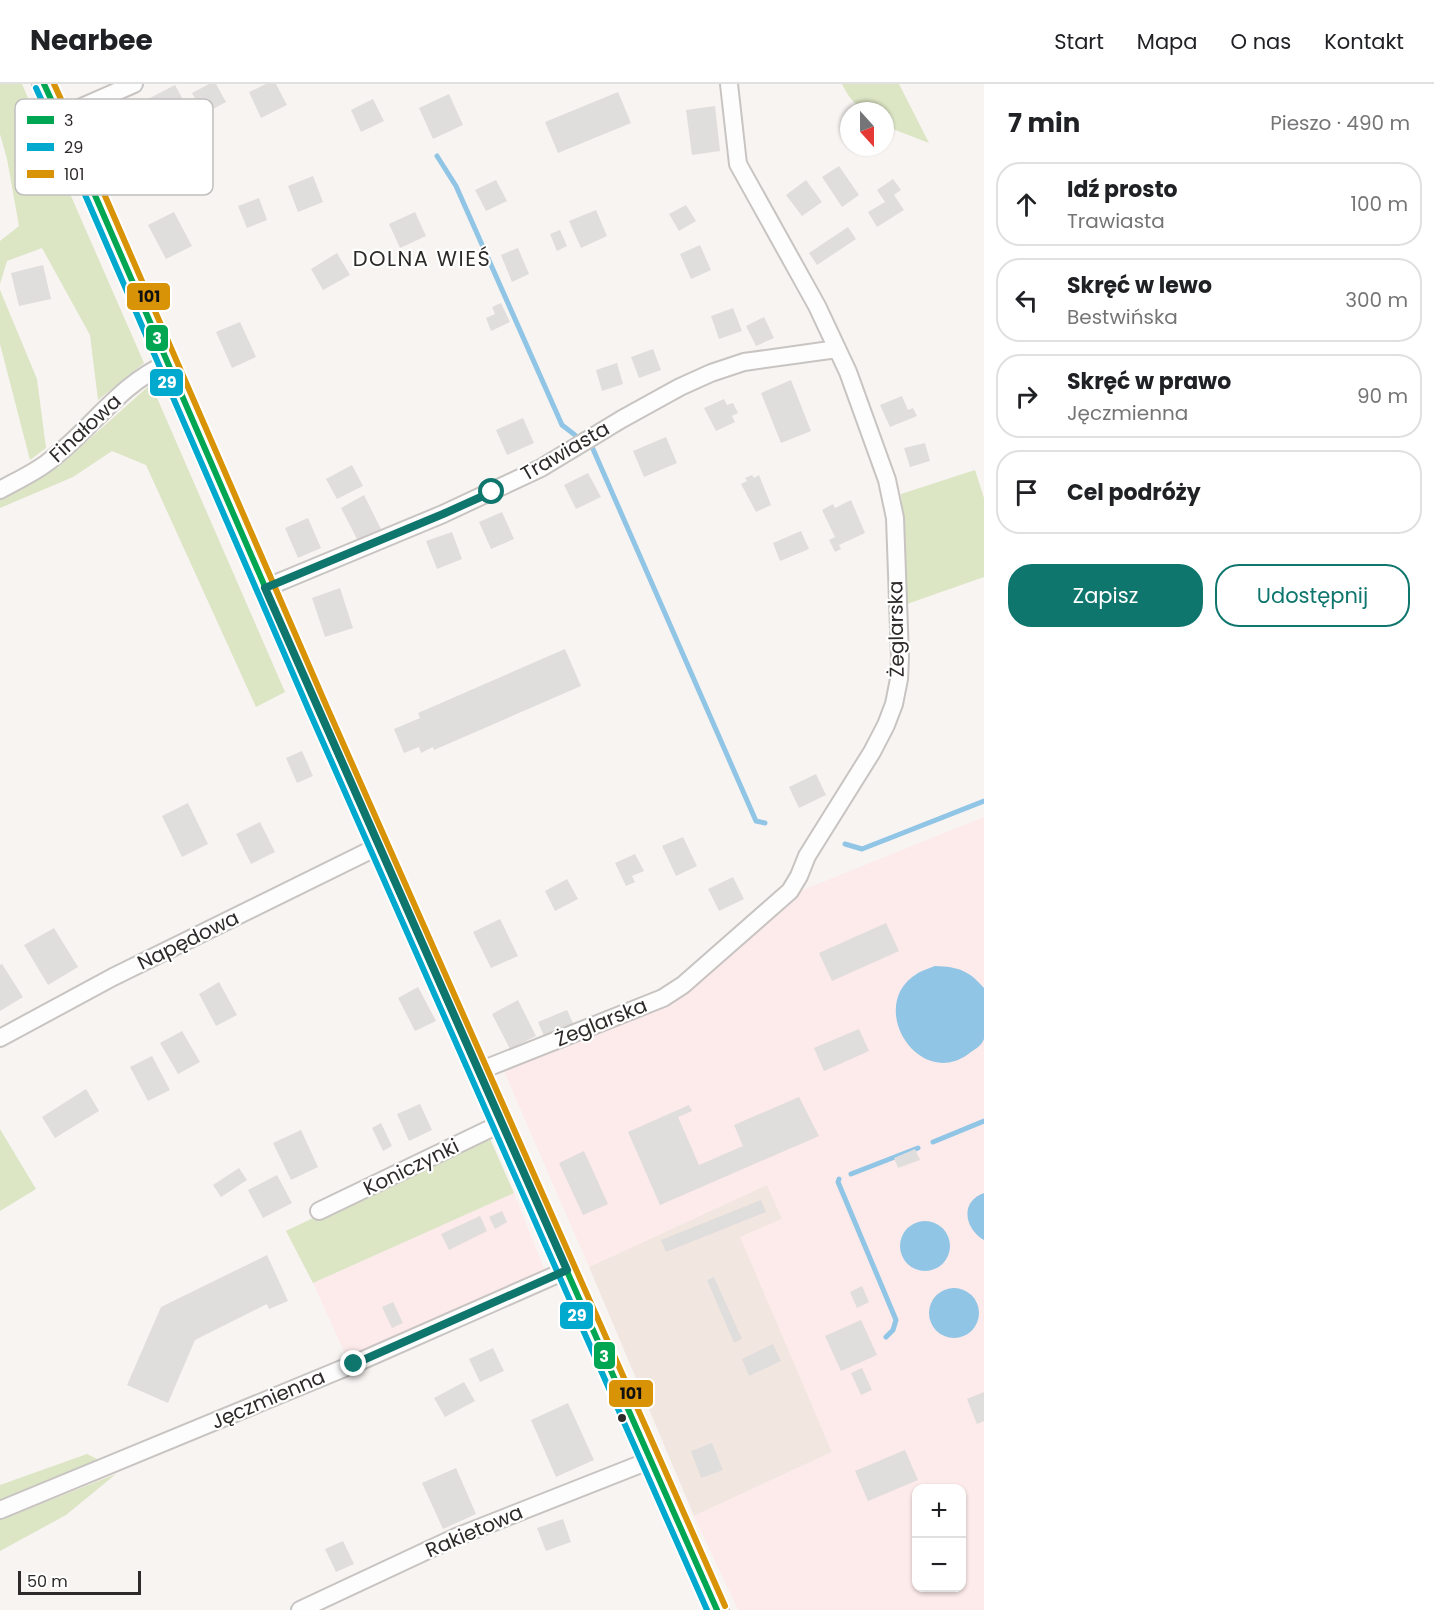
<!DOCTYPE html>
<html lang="pl">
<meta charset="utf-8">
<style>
:root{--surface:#fff;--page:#f2f2f2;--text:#202124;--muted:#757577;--line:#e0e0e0;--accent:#0f766e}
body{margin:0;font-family:Poppins,sans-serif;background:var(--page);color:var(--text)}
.controls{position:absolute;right:18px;bottom:18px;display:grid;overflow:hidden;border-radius:12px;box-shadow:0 2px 4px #0004}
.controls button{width:54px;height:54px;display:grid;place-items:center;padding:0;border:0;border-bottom:2px solid var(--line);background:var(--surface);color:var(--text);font:30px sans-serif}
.compass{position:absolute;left:840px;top:18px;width:54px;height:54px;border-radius:50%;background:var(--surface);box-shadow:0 2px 4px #0004;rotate:159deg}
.scale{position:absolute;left:18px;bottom:15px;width:123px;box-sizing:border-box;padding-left:6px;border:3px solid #2e2a29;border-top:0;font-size:16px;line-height:21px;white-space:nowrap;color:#2e2a29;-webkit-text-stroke:4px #fff;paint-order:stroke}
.stop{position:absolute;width:18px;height:18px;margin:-14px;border:4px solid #0f766e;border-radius:50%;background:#fff}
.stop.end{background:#0f766e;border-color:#fff;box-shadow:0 2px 6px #0008}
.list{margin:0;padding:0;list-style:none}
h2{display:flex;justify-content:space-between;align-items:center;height:78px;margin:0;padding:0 24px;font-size:26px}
h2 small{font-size:20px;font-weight:400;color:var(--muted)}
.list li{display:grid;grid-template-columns:39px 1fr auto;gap:18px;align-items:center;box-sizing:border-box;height:84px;margin:0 12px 12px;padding:0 12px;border:2px solid var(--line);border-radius:24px}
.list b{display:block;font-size:22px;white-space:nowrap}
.list p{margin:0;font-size:20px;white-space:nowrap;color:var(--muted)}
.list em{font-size:20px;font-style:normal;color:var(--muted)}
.actions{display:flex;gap:12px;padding:18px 24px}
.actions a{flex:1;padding:14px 0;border:2px solid var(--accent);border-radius:24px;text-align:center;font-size:21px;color:var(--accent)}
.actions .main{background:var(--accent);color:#fff}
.icon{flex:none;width:33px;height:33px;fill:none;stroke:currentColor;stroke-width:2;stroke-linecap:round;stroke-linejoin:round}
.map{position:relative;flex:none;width:984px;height:1526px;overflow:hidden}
header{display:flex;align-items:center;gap:36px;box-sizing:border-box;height:84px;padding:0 30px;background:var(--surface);border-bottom:2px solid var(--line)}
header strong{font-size:28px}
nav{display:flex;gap:33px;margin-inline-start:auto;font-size:21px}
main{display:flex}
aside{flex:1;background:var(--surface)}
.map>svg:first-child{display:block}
.built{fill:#f2e6e1}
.industrial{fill:#fcebea;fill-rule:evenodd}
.green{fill:#dce5c4}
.water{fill:#91c5e5}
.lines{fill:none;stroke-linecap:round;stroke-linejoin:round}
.stream{stroke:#91c5e5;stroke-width:5}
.building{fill:#e0dddd}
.street-casing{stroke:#c8c4c2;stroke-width:20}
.secondary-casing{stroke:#c8c4c2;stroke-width:26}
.street{stroke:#fefdfd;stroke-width:16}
.secondary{stroke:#fefdfd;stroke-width:22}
.bus-1-casing{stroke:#fff;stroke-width:10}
.bus-2-casing{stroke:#fff;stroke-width:10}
.bus-3-casing{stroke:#fff;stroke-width:10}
.bus-1{stroke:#00a651;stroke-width:6}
.bus-2{stroke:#00a9ce;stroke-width:6}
.bus-3{stroke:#d99306;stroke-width:6}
.route{stroke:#0f766e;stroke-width:8}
.bus-dot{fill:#2e2a29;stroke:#fff;stroke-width:2}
.labels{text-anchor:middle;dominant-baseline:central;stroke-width:4.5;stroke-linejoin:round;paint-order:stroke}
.street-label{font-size:20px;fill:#2e2a29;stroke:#fff}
.neighbourhood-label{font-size:21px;letter-spacing:1.5px;fill:#2e2a29;stroke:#fff}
.key{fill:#fff;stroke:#c0bfbf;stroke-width:1.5}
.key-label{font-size:16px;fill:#2e2a29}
.line-badge{stroke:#fff;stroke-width:2}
.badge-label{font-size:16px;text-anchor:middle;font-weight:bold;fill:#fff}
.pale-badge-label{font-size:16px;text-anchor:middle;font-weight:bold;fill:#111}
</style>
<header>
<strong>Nearbee</strong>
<nav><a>Start</a><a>Mapa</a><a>O nas</a><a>Kontakt</a></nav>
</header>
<main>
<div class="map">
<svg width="984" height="1526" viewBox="0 0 984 1526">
<rect width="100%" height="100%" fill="#f8f4f2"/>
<path class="built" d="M 767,1100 L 782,1135 L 741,1153 L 832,1368 L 694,1432 L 589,1183 Z"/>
<path class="industrial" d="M 984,733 L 984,1526 L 738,1526 L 694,1432 L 832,1368 L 740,1153 L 782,1135 L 767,1101 L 589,1183 L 503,985 L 601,944 L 676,916 L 803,806 ZM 916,1404 L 962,1404 L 962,1504 L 916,1504 Z
M 514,1109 L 545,1187 L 347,1274 L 313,1199 Z"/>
<path class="green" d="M 0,0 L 22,0 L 144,279 L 98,316 L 90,251 L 42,164 L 7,177 L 0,200 L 0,157 L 19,142 L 7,75 L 0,50 Z
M 842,0 L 899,0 L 929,59 L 890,44 L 885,40 L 885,27 C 861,27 853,22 842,0 Z
M 0,206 L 37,295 L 46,364 L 30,376 L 0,260 Z
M 151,300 L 285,608 L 256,623 L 146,381 L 112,367 L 73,393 L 0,424 L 0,415 L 58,383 Z
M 975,386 L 984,414 L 984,493 L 907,520 L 901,410 Z
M 0,1045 L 36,1105 L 0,1127 Z
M 488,1050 L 514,1109 L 313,1199 L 286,1147 Z
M 87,1370 L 103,1378 L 0,1421 L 0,1401 Z
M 116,1390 L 66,1431 L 0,1467 L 0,1436 Z"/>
<path class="water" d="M 935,882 C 959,883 968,886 984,904 C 984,916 984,945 984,955 C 981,963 973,966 967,971 C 917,1005 865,920 918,889 C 923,886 930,884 935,882 Z
M 984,1109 L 984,1156 C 965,1145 959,1118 984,1109 Z
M900 1162a25 25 0 1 1 50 0a25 25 0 1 1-50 0Z
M929 1229a25 25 0 1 1 50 0a25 25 0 1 1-50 0Z"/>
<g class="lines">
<path class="stream" d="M 437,72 L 456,102 L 562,341 L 575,351
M 593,365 L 756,737 L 765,739
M 845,760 L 862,765 L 984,717
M 933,1058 L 984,1037
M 851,1090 L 918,1064
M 839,1095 L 838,1098 L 896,1236 L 893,1246 L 886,1253"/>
</g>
<path class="building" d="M 209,0 L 216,0 L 226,18 L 204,30 L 192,9 Z
M 266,0 L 276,0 L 287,21 L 261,34 L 249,8 Z
M 175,1 L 187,23 L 160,37 L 148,15 Z
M 618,8 L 631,39 L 558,69 L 545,38 Z
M 449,10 L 463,41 L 433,55 L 419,24 Z
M 373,15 L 384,37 L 361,48 L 351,26 Z
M 715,22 L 720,67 L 692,71 L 686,26 Z
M 839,82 L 859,111 L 842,123 L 822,93 Z
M 313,92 L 323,118 L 298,128 L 288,102 Z
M 893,95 L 901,106 L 894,111 L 904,126 L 877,143 L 868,128 L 885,118 L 877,106 Z
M 496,96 L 507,117 L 486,127 L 475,106 Z
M 806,96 L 822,118 L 802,132 L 786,111 Z
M 259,114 L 267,136 L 247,144 L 238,122 Z
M 686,121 L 696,137 L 679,147 L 669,130 Z
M 596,126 L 607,152 L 581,164 L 569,137 Z
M 174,128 L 192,162 L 166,175 L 148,141 Z
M 415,128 L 426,152 L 400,164 L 389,140 Z
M 848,143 L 856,155 L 817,181 L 809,169 Z
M 560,146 L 567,162 L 557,167 L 550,150 Z
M 700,161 L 711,186 L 691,195 L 680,170 Z
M 518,164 L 529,190 L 512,198 L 501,171 Z
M 337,169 L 350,191 L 323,206 L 311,185 Z
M 43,181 L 51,215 L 19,222 L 11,189 Z
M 501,219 L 510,238 L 491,247 L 486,234 L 495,230 L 492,223 Z
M 733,224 L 742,247 L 719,255 L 711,232 Z
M 764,233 L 774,254 L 756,262 L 746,242 Z
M 240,238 L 256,273 L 232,284 L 216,248 Z
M 653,265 L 661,286 L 639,294 L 631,273 Z
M 617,279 L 623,300 L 602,307 L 596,286 Z
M 791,296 L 811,347 L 781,359 L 761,309 Z
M 902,312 L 908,326 L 913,324 L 917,332 L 890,343 L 880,321 Z
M 724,315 L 727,321 L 733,319 L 738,329 L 732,332 L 735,338 L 716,347 L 704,324 Z
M 523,334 L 534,359 L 507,371 L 496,346 Z
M 666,353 L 677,379 L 644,393 L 633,367 Z
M 925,359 L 930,377 L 910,383 L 904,364 Z
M 352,381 L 363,402 L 337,415 L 326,395 Z
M 588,389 L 601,413 L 576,425 L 564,401 Z
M 752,391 L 754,394 L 759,391 L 771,421 L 756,428 L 741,400 L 747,397 L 745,394 Z
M 364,411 L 381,445 L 358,457 L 341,424 Z
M 851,416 L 865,449 L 839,461 L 841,465 L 835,468 L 829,456 L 835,453 L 822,426 L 833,420 L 835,424 Z
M 502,428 L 514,455 L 491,465 L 479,438 Z
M 308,434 L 321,464 L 298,474 L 285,444 Z
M 801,447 L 809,465 L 780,477 L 773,459 Z
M 452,448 L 462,475 L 437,485 L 426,457 Z
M 340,504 L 353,544 L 325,553 L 312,514 Z
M 565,565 L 581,602 L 434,666 L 433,663 L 421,669 L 419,663 L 404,669 L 394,645 L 420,634 L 418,629 Z
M 302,667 L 313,692 L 297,699 L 286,674 Z
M 816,690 L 826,711 L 799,724 L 789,703 Z
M 188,719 L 208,760 L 182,773 L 162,732 Z
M 260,738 L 275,768 L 251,780 L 236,750 Z
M 683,753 L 697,782 L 676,792 L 662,762 Z
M 635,770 L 644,787 L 632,792 L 635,798 L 626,802 L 615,779 Z
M 733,793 L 744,815 L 719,827 L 708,805 Z
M 567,795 L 578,815 L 555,827 L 545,807 Z
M 500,835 L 518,872 L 491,884 L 473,848 Z
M 886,839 L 899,867 L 832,897 L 819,869 Z
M 54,844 L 78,883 L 48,901 L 24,861 Z
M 2,880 L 23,913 L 0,927 L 0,881 Z
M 219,898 L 237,931 L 216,942 L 199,910 Z
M 418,903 L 436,937 L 415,947 L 398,914 Z
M 518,916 L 536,952 L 510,965 L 492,930 Z
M 567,926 L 573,939 L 544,952 L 538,938 Z
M 859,945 L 869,967 L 824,987 L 814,964 Z
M 182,947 L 200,978 L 178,990 L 160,959 Z
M 152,972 L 170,1006 L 148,1017 L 130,983 Z
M 86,1005 L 99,1027 L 55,1054 L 42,1033 Z
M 799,1013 L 819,1052 L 660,1121 L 628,1048 L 689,1021 L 692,1027 L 678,1033 L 699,1081 L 743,1062 L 734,1041 Z
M 420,1020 L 432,1046 L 409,1057 L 397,1030 Z
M 381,1039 L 392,1062 L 383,1067 L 372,1044 Z
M 301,1046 L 318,1083 L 291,1096 L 273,1059 Z
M 915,1065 L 920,1076 L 898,1084 L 894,1074 Z
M 584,1067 L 608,1120 L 583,1131 L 559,1079 Z
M 239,1084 L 247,1096 L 221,1113 L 213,1101 Z
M 277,1091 L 292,1119 L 263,1134 L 248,1106 Z
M 761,1116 L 766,1128 L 666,1168 L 661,1156 Z
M 502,1127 L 507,1138 L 495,1145 L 489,1133 Z
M 480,1132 L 487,1147 L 449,1166 L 441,1150 Z
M 267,1171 L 288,1217 L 269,1225 L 267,1220 L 195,1256 L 168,1319 L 127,1301 L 161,1223 Z
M 714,1193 L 742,1255 L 734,1259 L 707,1196 Z
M 862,1202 L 869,1218 L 857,1224 L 850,1208 Z
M 393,1218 L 403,1239 L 392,1244 L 382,1223 Z
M 861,1236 L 877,1271 L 841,1287 L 825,1252 Z
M 773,1260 L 781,1277 L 749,1292 L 742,1275 Z
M 493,1264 L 504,1287 L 480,1298 L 469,1275 Z
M 862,1284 L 872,1306 L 861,1311 L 851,1289 Z
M 464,1298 L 475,1317 L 445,1333 L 434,1314 Z
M 984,1308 L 984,1337 L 977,1340 L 967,1315 Z
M 568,1319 L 594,1376 L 556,1393 L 531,1336 Z
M 712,1359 L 723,1386 L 701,1394 L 691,1367 Z
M 905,1366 L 918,1396 L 868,1417 L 855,1387 Z
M 456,1384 L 476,1430 L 443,1445 L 422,1399 Z
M 563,1435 L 571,1458 L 546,1467 L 537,1444 Z
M 343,1457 L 354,1480 L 336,1488 L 325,1465 Z"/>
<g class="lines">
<g class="street-casing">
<path id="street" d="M 59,33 L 134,0
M 0,406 C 16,397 34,389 48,378 C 90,347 119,300 168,279
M 265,504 L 443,430 L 541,384 L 622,335 L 680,303 L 711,289 L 744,278 L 837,265
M 0,954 L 113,893 L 379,762
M 479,987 L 663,914 L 683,901 L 790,807 L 799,792 L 807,772 L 872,668 L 886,641 L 894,620 L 899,595 L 900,573 L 895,434 L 887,396 L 848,288 L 817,222 L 738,80 L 729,0
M 319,1127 L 502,1039
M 0,1426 L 354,1280 L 567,1186
M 300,1526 L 456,1453 L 651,1376"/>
</g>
<g class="secondary-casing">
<path id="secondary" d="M 44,0 L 94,109 L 318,625 L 717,1526"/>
</g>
<use href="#street" class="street"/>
<use href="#secondary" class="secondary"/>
<g class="bus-1-casing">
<path id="bus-1" d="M 44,0 L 94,109 L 318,625 L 717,1526"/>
</g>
<g class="bus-2-casing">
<path id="bus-2" d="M 36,4 L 86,113 L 310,629 L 707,1526"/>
</g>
<g class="bus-3-casing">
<path id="bus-3" d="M 54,0 L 102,105 L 326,621 L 725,1522"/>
</g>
<use href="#bus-1" class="bus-1"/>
<use href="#bus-2" class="bus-2"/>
<use href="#bus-3" class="bus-3"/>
</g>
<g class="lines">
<path class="route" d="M 354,1280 L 567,1186 L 265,504 L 443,430 L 492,408"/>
</g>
<circle class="bus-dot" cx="622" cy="1334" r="5"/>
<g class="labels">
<g class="street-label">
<text transform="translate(85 344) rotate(-43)">Finałowa</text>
<text transform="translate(565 367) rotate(-30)">Trawiasta</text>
<text transform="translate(896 545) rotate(-91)">Żeglarska</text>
<text transform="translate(188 856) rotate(-26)">Napędowa</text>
<text transform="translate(601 938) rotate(-22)">Żeglarska</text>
<text transform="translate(411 1083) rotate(-26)">Koniczynki</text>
<text transform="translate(268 1315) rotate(-23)">Jęczmienna</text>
<text transform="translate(474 1447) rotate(-23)">Rakietowa</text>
</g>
<g class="neighbourhood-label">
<text x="422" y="174">DOLNA WIEŚ</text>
</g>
</g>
<rect x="15" y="15" width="198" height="96" rx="9" class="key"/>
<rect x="27" y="32" width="27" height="8" fill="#00a651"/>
<rect x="27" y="59" width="27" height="8" fill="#00a9ce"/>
<rect x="27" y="86" width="27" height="8" fill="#d99306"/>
<g class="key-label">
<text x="64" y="42">3</text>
<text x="64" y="69">29</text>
<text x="64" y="96">101</text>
</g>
<g class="line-badge">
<rect x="126" y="198" width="45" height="29" rx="6" fill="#d99306"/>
<rect x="145" y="240" width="24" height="28" rx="6" fill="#00a651"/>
<rect x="149" y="284" width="35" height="29" rx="6" fill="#00a9ce"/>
<rect x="559" y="1217" width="35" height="29" rx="6" fill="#00a9ce"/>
<rect x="593" y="1257" width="23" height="29" rx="6" fill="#00a651"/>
<rect x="608" y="1295" width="46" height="29" rx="6" fill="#d99306"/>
</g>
<g class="badge-label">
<text x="157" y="260">3</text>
<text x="167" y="304">29</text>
<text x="577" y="1237">29</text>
<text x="604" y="1278">3</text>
</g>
<g class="pale-badge-label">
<text x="149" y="218">101</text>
<text x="631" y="1315">101</text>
</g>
</svg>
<div class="controls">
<button>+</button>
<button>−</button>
</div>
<svg class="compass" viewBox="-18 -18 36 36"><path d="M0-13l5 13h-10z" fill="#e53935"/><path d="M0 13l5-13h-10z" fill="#757577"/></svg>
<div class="scale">50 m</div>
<div class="stop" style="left:492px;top:408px"></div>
<div class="stop end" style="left:354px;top:1280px"></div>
</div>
<aside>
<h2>7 min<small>Pieszo · 490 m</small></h2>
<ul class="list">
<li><svg class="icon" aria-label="ahead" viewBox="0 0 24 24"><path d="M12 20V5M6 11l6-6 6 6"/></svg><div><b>Idź prosto</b><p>Trawiasta</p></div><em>100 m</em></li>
<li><svg class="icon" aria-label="left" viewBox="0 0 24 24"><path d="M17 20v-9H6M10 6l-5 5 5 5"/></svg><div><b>Skręć w lewo</b><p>Bestwińska</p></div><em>300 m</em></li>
<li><svg class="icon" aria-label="right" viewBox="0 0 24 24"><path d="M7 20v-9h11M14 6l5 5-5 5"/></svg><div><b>Skręć w prawo</b><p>Jęczmienna</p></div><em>90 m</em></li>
<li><svg class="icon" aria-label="arrive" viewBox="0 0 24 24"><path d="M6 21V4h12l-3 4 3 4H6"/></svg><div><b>Cel podróży</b></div></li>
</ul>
<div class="actions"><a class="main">Zapisz</a><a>Udostępnij</a></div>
</aside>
</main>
